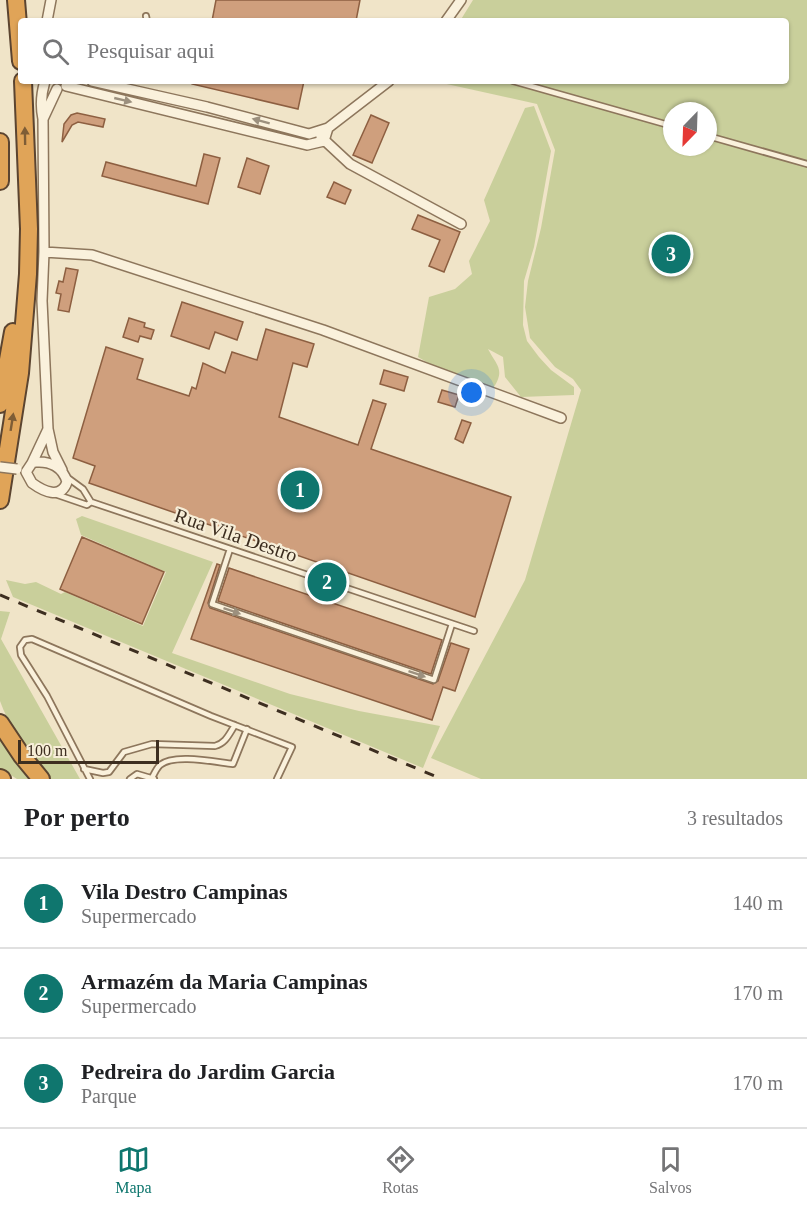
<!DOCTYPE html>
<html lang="pt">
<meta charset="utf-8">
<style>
:root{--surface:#fff;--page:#f6f6f6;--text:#202124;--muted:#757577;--line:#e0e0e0;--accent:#0f766e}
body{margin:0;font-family:Georgia,serif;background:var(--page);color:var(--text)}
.compass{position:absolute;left:663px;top:102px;width:54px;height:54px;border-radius:50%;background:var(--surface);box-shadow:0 2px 4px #0004;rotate:203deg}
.scale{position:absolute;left:18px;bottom:15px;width:141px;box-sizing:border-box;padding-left:6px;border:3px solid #3d2e20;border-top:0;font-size:16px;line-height:21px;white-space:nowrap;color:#3d2e20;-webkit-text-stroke:4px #f7eed8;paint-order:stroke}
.you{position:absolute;left:472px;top:393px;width:21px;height:21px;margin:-15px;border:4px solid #fff;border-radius:50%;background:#1a73e8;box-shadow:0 0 0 9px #1a73e833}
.badge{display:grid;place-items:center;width:39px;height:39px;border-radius:50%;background:var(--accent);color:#fff;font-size:20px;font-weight:700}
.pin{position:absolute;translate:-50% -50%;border:3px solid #fff;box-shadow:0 2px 6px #0006}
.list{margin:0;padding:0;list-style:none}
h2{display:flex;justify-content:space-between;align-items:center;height:78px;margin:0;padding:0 24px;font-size:26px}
h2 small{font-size:20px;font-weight:400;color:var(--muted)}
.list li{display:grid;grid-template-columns:39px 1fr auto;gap:18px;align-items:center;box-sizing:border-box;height:90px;padding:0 24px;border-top:2px solid var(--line)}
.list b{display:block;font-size:22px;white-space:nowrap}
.list p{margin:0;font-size:20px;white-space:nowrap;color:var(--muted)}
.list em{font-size:20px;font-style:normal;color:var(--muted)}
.icon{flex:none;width:33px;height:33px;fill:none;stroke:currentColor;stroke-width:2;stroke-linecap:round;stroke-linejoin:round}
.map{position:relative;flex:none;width:807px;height:779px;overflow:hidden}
.search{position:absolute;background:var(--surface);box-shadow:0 2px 4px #0004;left:18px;right:18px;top:18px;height:66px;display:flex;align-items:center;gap:15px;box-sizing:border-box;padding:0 21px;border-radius:6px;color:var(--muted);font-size:22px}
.sheet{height:348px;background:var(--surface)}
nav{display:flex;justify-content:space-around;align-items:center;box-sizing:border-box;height:84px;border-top:2px solid var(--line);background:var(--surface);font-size:16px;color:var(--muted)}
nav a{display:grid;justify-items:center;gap:3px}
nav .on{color:var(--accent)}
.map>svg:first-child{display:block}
.green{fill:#c9cf9b;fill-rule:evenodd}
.building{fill:#cf9f7d;stroke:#8d5f41;stroke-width:1.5}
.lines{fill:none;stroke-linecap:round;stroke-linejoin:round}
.lane-casing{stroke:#8d765c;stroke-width:8}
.street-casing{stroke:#8d765c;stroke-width:12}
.highway-casing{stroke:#5b4430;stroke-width:20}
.lane{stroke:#faf1dc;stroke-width:4.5}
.street{stroke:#faf1dc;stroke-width:9}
.highway{stroke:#e0a458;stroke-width:16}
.rail{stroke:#3d2e20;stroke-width:3;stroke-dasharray:10 10;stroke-linecap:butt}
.street-bridge-casing{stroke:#8d765c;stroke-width:12;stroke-linecap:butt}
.street-bridge{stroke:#faf1dc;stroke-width:9}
.oneway{fill:#9c907e}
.oneway2{fill:#7e5d36}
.labels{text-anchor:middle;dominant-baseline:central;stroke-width:4.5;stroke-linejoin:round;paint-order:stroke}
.street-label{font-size:20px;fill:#3d2e20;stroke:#f7eed8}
</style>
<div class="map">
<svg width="807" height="779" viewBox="0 0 807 779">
<rect width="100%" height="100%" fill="#f0e4c8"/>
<path class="green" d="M 473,0 L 807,0 L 807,779 L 481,779 L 431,758 L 525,580 L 581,390 L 573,379 L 555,367 L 530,338 L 525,307 L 528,281 L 541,228 L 555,150 L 537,104 L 433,81 L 786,81 L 786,21 L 460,21 ZM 672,111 L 708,111 L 708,147 L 672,147 Z
M 534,106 L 551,151 L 534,247 L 524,281 L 523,325 L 527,341 L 539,357 L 551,370 L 574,387 L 574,395 L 521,397 L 505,377 L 503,357 L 488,349 C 497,366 506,370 492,390 L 442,371 L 418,357 L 429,297 L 455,289 L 472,274 L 469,261 L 490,221 L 484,200 L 525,108 Z
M 82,516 L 213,562 L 172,653 L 290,694 L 359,711 L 440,726 L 423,768 L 13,597 L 6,580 L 25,584 L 36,582 L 61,594 L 65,592 L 143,626 L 166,572 L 81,535 L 76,519 Z
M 0,611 L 10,612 L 1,639 L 80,779 L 49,779 C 32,755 10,730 0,701 Z
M 0,734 L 31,779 L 17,779 L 0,768 Z"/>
<path class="building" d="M 216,0 L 360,0 L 356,21 L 212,21 Z
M 192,81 L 304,81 L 298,109 L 192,84 Z
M 77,113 L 105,119 L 103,127 L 78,122 L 72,125 L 62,142 L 64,124 L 71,115 Z
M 371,115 L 389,123 L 372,163 L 353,155 Z
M 204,154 L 220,158 L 208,204 L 102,176 L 106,162 L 196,186 Z
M 247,158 L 269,166 L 260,194 L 238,187 Z
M 334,182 L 351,190 L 345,204 L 327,197 Z
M 418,215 L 460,232 L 444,272 L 429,266 L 440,240 L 412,229 Z
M 66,268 L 78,270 L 69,312 L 58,310 L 61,294 L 56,293 L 59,281 L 63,282 Z
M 182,302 L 243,322 L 237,340 L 215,332 L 209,349 L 171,336 Z
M 129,318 L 145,323 L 144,327 L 154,330 L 151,339 L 140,336 L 138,342 L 123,337 Z
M 266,329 L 314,344 L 307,367 L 293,363 L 279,417 L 358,445 L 373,400 L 386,404 L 371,449 L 511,497 L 475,617 L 89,483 L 95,466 L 73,458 L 106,347 L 143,359 L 137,379 L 189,396 L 192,387 L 196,389 L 203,363 L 225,373 L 232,352 L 257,360 Z
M 384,370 L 408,377 L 404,391 L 380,384 Z
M 442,390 L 459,395 L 455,407 L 438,402 Z
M 462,420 L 471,423 L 463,443 L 455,439 Z
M 82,537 L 164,572 L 142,624 L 60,589 Z
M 217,564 L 220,565 L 208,603 L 210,608 L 433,684 L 438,681 L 451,643 L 469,649 L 455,691 L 443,687 L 432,720 L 191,639 Z
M 229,568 L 442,640 L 431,674 L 218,601 Z"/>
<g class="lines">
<g class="lane-casing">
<path id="lane" d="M 146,16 L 147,21
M 513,81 L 672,126
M 708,136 L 807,164
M 68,478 L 83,489 L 91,502
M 55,494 L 87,505 L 91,502 L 474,631
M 230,549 L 212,604 L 434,680 L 452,624
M 84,769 L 103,773 L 109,772 L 124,752 L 152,744 L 215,746 C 226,743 229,734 235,725
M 152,778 C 154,774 156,769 160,765 C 174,753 215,762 233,764 L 247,729
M 90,779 L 47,696 L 21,655 L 20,647 L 25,640 L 32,639 L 211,716 L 292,747 L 277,779
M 130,779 L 137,774 L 154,779"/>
</g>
<g class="street-casing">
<path id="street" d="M 47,21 L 51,0
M 446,21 L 461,0
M 45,81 C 41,94 40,105 43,119 L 44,252 L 42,301 L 48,429 L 53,452 L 62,470
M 92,81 L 207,107 L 309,134 L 328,128 L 389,81
M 66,86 L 307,145 L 324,141 L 328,128
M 43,119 L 57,89
M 321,137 L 350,164 L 461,224
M 44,252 L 92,255 L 323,330 L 561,418
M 36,462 C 50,461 63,467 67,482 C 61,500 43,491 32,483 L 26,472 L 32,463 Z
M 32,463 L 48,429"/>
</g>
<g class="highway-casing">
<path id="highway" d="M 16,0 L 21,61
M 0,142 L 0,181
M 0,404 L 13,332
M 0,500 L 20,373 L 28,274 L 29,229 L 23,81
M 0,723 L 22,756 L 41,779
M 0,778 L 2,779"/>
</g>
<use href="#lane" class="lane"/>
<use href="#street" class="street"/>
<use href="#highway" class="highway"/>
<path class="rail" d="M 0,595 L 442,779"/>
<g class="street-bridge-casing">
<path id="street-bridge" d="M 0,467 L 17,469"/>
</g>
<use href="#street-bridge" class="street-bridge"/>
</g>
<defs><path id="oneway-solid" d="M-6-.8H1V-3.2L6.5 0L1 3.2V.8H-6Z" transform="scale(1.5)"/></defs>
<g class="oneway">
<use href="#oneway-solid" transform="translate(123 100) rotate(13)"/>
<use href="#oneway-solid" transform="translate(261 121) rotate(-165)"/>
<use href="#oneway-solid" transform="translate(232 611) rotate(19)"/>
<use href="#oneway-solid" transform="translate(417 674) rotate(19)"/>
</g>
<g class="oneway2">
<use href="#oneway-solid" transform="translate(25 136) rotate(-91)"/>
<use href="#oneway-solid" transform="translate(12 422) rotate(-81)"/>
</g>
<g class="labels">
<g class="street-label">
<text transform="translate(236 535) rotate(19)">Rua Vila Destro</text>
</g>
</g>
</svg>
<svg class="compass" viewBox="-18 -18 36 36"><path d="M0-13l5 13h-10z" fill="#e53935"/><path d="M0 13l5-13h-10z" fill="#757577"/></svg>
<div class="scale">100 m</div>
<div class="you"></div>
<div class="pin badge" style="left:300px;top:490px">1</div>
<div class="pin badge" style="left:327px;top:582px">2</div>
<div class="pin badge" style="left:671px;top:254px">3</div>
<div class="search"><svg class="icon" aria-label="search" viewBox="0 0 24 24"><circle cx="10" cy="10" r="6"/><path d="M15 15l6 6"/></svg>Pesquisar aqui</div>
</div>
<section class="sheet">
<h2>Por perto<small>3 resultados</small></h2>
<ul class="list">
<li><span class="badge">1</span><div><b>Vila Destro Campinas</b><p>Supermercado</p></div><em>140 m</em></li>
<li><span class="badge">2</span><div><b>Armazém da Maria Campinas</b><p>Supermercado</p></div><em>170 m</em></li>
<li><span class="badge">3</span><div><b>Pedreira do Jardim Garcia</b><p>Parque</p></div><em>170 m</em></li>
</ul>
</section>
<nav>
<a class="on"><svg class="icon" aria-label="map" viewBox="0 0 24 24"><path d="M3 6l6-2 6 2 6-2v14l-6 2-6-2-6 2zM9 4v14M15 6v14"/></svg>Mapa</a>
<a><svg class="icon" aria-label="directions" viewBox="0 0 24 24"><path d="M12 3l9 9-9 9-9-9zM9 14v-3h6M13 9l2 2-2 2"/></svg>Rotas</a>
<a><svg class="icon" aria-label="saved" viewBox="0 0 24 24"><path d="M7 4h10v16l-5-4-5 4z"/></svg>Salvos</a>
</nav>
